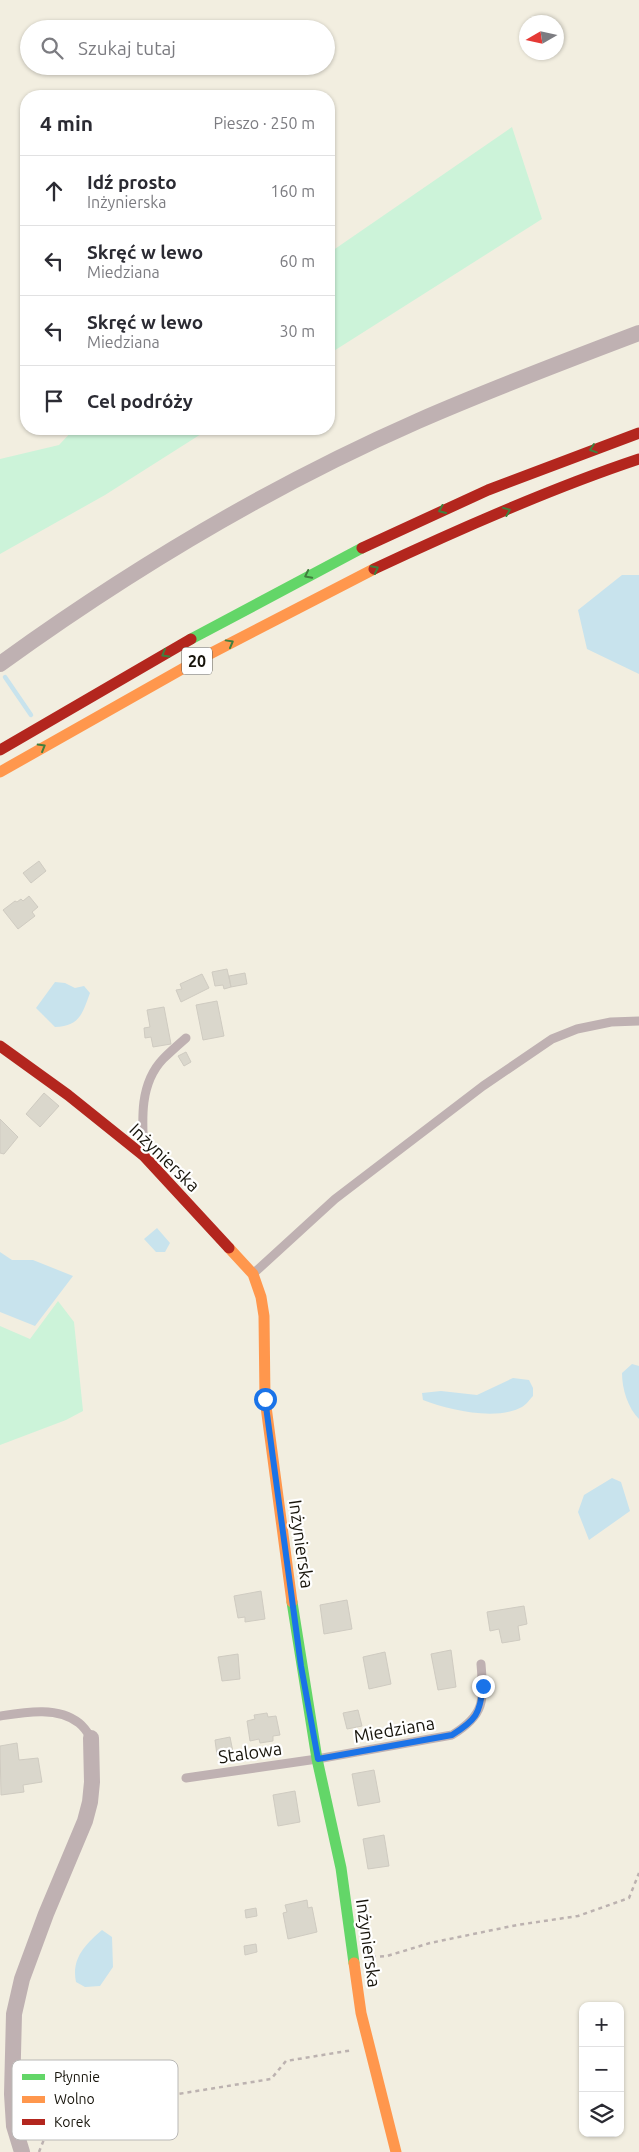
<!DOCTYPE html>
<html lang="pl">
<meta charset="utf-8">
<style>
:root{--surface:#fff;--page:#f2f2f3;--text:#2b2b33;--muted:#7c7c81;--line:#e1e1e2}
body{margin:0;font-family:Ubuntu,sans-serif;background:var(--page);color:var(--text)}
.controls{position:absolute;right:15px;bottom:15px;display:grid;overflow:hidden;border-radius:10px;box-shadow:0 1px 4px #0004}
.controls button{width:45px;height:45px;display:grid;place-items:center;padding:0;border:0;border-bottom:1px solid var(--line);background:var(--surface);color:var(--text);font:25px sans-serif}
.compass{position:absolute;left:519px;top:15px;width:45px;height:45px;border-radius:50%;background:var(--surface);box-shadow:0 1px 4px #0004;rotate:261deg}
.stop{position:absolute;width:15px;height:15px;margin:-11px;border:4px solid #1a73e8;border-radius:50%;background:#fff}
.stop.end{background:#1a73e8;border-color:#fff;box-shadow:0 1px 5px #0008}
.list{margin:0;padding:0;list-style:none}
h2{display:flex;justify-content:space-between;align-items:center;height:65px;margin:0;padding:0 20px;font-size:21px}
h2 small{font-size:16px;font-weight:400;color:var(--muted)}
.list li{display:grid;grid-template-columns:32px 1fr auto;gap:15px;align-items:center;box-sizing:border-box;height:70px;padding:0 20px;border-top:1px solid var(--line)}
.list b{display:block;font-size:19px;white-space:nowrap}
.list p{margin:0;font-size:16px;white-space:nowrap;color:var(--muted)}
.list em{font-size:16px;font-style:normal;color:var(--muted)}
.icon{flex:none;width:28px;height:28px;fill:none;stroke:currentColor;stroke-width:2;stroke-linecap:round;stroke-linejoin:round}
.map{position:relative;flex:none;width:639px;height:2152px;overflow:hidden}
.search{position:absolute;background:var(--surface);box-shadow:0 1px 4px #0004;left:20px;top:20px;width:315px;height:55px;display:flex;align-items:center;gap:12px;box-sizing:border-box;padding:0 18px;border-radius:28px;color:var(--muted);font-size:19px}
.panel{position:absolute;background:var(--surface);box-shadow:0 1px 4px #0004;left:20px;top:90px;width:315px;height:345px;border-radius:20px}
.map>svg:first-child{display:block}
.green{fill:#ccf3d9}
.water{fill:#c8e3ed}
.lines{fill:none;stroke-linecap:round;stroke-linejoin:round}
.stream{stroke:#c8e3ed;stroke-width:4.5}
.building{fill:#dad7cc;stroke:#cfcbc1}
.path{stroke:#bcb2b0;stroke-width:2.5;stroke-dasharray:4 4;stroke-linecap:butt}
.lane{stroke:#bfb1b2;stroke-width:9}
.street{stroke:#bfb1b2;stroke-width:16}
.fast{stroke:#63d668;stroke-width:11}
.slow{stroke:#ff974d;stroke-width:11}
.jam{stroke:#b3261e;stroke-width:11}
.oneway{stroke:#417f3e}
.route{stroke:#1a73e8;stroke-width:6}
.labels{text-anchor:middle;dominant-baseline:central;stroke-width:4.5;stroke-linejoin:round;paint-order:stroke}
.shield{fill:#fff;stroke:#5d5a54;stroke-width:1}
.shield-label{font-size:16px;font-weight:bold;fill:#17140b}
.street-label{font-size:18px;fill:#17140b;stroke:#fff}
.key{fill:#fff;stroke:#b9b8b6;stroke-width:1}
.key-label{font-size:14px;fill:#17140b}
</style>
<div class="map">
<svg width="639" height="2152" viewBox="0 0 639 2152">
<rect width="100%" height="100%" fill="#f2eee0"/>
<path class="green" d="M 512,127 L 542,219 L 329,354 L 329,253 Z
M 74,429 L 209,429 L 105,495 L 0,554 L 0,459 L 59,445 Z
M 58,1301 L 74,1322 L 83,1411 L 66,1420 L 0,1445 L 0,1326 L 30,1339 Z"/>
<path class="water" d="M 622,575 L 639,575 L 639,674 L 587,649 L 578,610 Z
M 55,982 L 65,983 L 75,988 L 84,986 L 90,993 C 82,1014 80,1026 55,1027 L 36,1008 Z
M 157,1228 L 170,1243 L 165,1252 L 156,1252 L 144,1239 Z
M 0,1252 L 12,1260 L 33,1260 L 73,1276 L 35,1326 L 0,1312 Z
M 632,1364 L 639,1366 L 639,1419 C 628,1408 622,1389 622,1373 Z
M 513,1378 L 529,1380 L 533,1388 L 533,1396 C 530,1399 526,1405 522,1407 C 496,1421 449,1410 423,1400 L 422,1393 L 441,1391 L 477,1395 Z
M 612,1478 L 621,1482 L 630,1511 L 589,1540 L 578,1512 L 584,1495 Z
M 102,1930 L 112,1937 L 113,1967 L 100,1986 L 85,1987 L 76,1982 C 71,1958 86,1944 102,1930 Z"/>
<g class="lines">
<path class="stream" d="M 5,677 L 31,715"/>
</g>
<path class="building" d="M 39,861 L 46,871 L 31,883 L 23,873 Z
M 29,896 L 38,907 L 32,912 L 35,916 L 18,929 L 3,910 L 15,901 L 17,902 L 21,899 L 23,901 Z
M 227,969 L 231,987 L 224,989 L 223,985 L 215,986 L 212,972 Z
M 245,973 L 247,984 L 231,987 L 229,976 Z
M 202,974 L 209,988 L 181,1002 L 176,990 L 182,989 L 180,984 Z
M 217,1001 L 224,1036 L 203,1040 L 196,1005 Z
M 164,1007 L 171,1044 L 153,1047 L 151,1037 L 145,1038 L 144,1028 L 150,1027 L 147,1010 Z
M 186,1052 L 191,1062 L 184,1066 L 178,1056 Z
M 44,1093 L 59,1106 L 40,1127 L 26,1114 Z
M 0,1119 L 18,1137 L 4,1154 L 0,1153 Z
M 261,1591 L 265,1619 L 245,1622 L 245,1617 L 238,1618 L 234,1596 Z
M 347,1600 L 352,1629 L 324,1634 L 320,1605 Z
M 524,1606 L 527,1624 L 518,1626 L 520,1640 L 502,1643 L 499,1629 L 490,1631 L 487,1612 Z
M 451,1650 L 456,1687 L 438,1690 L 431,1654 Z
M 385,1652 L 391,1684 L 369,1689 L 363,1657 Z
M 238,1654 L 240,1679 L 222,1681 L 218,1657 Z
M 358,1710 L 362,1726 L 347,1729 L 343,1713 Z
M 267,1713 L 268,1717 L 276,1716 L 280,1735 L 273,1736 L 273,1741 L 260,1743 L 259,1739 L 250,1741 L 247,1721 L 255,1719 L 254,1715 Z
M 230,1737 L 233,1752 L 217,1755 L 215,1740 Z
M 17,1743 L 19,1760 L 38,1758 L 42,1782 L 23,1785 L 24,1792 L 1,1795 L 0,1746 Z
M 374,1770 L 380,1802 L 358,1806 L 352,1774 Z
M 295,1791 L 300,1822 L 278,1826 L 273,1795 Z
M 384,1835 L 389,1866 L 368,1869 L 363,1839 Z
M 307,1900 L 308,1908 L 312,1907 L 317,1932 L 288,1939 L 283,1913 L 287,1912 L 285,1905 Z
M 256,1908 L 257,1916 L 246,1918 L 245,1910 Z
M 256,1944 L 257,1952 L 245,1955 L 244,1946 Z"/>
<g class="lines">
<path class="path" d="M 372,1957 L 387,1956 L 430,1943 L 517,1925 L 578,1916 L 629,1898 L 639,1873
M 39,2152 L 54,2114 L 271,2079 L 286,2061 L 353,2050"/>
<path class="lane" d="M 144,1153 C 142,1121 139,1084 163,1059 C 170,1052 178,1045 186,1038
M 254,1273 L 335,1199 L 483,1086 L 552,1039 L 577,1029 L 611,1022 L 639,1021
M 0,1716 C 25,1712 58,1706 79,1723 C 84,1727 88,1733 91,1738
M 186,1778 L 317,1759 L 452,1735 C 485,1715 484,1701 481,1664"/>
<path class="street" d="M 0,664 C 130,570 270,486 418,421 C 491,389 565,361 639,333
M 22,2152 L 14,2126 L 12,2094 L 14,2014 L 22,1979 L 46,1914 L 85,1821 L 90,1802 L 92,1782 L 91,1738"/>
<path class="fast" d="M 191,639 L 362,548
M 292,1602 L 317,1759 L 341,1868 L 354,1963"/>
<path class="slow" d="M 0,772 L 198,660 L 374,569
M 229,1248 L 253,1274 L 261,1297 L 264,1316 L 265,1399 L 292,1602
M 354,1963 L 361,2013 L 396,2152"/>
<path class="jam" d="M 362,548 L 488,490 L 639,433
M 374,569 C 459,529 549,489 639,459
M 0,750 L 191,639
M 0,1046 L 68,1095 L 144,1156 L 229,1248"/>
</g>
<defs><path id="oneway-chevron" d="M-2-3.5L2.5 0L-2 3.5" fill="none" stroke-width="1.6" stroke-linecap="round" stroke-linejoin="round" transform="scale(1.25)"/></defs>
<g class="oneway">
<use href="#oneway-chevron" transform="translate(593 449) rotate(161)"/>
<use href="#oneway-chevron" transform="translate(442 510) rotate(156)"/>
<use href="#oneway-chevron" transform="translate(507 511) rotate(-22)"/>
<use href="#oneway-chevron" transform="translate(375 569) rotate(-27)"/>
<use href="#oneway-chevron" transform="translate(308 575) rotate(153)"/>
<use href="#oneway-chevron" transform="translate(230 643) rotate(-29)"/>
<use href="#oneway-chevron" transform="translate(165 654) rotate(150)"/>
<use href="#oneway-chevron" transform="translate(42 747) rotate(-30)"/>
</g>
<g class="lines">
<path class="route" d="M 265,1399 L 301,1666 L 318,1759 L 452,1735 C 476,1720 480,1714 483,1686"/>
</g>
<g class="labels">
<rect class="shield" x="182" y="647.5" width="30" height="27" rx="4"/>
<g class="shield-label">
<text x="197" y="661">20</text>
</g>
<g class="street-label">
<text transform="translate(165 1157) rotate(44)">Inżynierska</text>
<text transform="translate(302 1544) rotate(82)">Inżynierska</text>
<text transform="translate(394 1729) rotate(-10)">Miedziana</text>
<text transform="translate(250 1752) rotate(-8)">Stalowa</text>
<text transform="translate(369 1943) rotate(82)">Inżynierska</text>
</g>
</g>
<rect x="12" y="2060" width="166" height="80" rx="8" class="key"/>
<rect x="22" y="2074" width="23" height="6" fill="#63d668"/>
<rect x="22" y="2096" width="23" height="7" fill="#ff974d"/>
<rect x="22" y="2119" width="23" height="6" fill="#b3261e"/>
<g class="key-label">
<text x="54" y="2082">Płynnie</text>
<text x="54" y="2104">Wolno</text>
<text x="54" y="2127">Korek</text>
</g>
</svg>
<div class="controls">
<button>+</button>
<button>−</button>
<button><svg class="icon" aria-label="layers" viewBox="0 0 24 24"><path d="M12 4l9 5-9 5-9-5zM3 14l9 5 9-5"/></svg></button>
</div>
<svg class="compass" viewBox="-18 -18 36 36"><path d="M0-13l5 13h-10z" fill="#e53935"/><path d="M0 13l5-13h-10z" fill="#7c7c81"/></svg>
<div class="stop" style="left:265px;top:1399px"></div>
<div class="stop end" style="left:483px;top:1686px"></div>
<div class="search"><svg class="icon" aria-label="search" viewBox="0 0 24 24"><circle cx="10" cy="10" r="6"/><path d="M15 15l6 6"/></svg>Szukaj tutaj</div>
<section class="panel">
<h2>4 min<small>Pieszo · 250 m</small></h2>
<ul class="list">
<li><svg class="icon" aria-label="ahead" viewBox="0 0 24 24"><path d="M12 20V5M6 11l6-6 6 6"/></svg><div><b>Idź prosto</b><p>Inżynierska</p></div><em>160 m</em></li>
<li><svg class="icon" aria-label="left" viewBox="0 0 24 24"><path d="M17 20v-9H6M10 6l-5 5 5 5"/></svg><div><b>Skręć w lewo</b><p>Miedziana</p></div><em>60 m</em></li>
<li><svg class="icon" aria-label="left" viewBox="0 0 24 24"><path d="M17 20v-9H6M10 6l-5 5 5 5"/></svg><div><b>Skręć w lewo</b><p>Miedziana</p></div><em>30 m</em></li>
<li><svg class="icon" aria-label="arrive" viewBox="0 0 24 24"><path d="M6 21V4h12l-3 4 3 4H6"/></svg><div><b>Cel podróży</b></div></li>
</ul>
</section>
</div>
